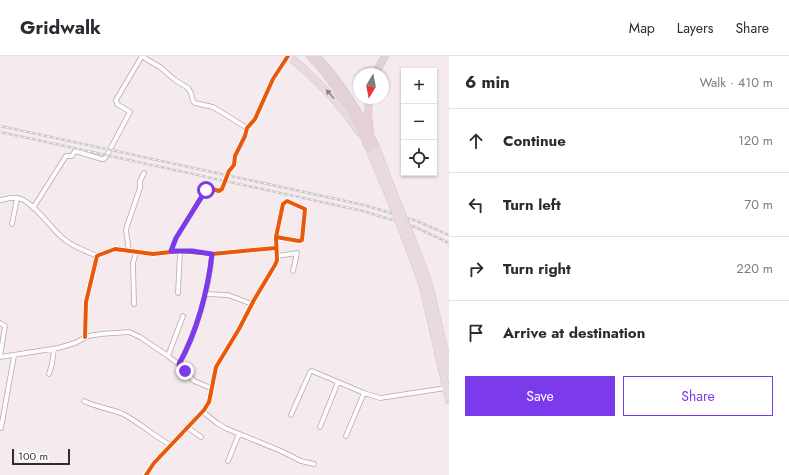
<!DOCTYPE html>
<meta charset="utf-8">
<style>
:root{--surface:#fff;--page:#f2f2f3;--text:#2b2b33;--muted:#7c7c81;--line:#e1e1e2;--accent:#7c3aed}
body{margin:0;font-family:Jost,sans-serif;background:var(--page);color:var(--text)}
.controls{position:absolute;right:12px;top:12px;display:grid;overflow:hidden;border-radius:0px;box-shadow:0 1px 3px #0004}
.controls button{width:36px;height:36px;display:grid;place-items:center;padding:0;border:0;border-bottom:1px solid var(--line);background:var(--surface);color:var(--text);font:20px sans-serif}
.compass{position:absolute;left:353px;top:12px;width:36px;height:36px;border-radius:50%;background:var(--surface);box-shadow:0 1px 3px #0004;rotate:190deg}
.scale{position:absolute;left:12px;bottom:10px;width:58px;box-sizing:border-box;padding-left:4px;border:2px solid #352e2f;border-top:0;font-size:11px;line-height:14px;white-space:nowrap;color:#352e2f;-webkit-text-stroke:3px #fff;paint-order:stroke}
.stop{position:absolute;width:12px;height:12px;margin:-9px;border:3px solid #7c3aed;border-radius:50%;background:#fff}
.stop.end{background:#7c3aed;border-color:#fff;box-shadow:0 1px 4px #0008}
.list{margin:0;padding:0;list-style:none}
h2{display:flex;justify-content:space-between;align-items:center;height:52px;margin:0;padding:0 16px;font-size:17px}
h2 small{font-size:13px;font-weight:400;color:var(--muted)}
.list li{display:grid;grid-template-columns:26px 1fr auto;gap:12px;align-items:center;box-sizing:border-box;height:64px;padding:0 16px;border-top:1px solid var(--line)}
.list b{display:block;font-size:15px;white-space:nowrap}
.list em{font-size:13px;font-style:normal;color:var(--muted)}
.actions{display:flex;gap:8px;padding:12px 16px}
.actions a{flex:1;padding:9px 0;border:1px solid var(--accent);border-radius:0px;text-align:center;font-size:14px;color:var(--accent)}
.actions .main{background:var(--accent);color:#fff}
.icon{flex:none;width:22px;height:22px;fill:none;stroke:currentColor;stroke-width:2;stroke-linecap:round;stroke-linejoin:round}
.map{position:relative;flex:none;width:449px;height:419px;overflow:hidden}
header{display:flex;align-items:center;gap:24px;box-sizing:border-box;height:56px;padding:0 20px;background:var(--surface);border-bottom:1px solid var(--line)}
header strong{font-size:19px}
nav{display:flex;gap:22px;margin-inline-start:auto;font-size:14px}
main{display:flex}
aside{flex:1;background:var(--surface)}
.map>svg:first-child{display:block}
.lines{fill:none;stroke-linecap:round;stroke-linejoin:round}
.minor-casing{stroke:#b2aaac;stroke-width:5.5}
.trunk-casing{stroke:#cfcacb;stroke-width:8}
.motorway-casing{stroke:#cfcacb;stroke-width:8}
.minor{stroke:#fefcfc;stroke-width:4}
.trunk{stroke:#e9dae0;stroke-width:7}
.motorway{stroke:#e4d1d8;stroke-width:7}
.rail-casing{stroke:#ccc9ca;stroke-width:2.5}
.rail{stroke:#fff;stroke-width:1;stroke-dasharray:3;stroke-linecap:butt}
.trunk-bridge-casing{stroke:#cfcacb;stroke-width:8;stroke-linecap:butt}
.trunk-bridge{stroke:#e9dae0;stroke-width:7}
.cycleway-casing{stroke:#fff;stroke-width:6}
.cycleway{stroke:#e8590c;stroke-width:4}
.oneway{fill:#8f8488}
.route{stroke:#7c3aed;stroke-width:5}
</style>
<header>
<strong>Gridwalk</strong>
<nav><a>Map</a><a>Layers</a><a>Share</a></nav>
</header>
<main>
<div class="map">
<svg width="449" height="419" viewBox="0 0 449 419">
<rect width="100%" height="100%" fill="#f5eaed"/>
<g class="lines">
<g class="minor-casing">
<path id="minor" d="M 143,0 L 146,3 L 160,11 L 175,24 L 188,32 L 191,37 L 193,45 L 195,47 L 213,51 L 247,72
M 0,144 C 6,143 13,141 18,142 C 33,145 52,174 64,183 C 73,191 86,195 97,200
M 33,152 L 66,100 L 72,100 L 75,95 L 102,103 L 104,103 L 107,99 L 130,56 L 117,48 L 116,44 L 142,0
M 12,168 L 17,142
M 129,195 L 126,175 L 127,170 L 140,132 L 140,125 L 144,117
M 171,195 L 176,182 L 205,134 L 209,132 L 219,135 L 222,133 L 229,115 L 234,109 L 235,100 L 245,80 L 247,72 L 255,63 L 273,23 L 288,0
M 277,200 L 297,197 L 293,215
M 178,237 L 180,195
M 205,238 L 228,239 L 252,248
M 134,248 L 133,207 L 136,196
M 0,267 L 5,270 L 0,301
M 85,281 L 86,246 L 97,200 L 99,199 L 115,193 L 153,198 L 180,195 L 212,198 L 275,192
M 168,300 L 183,260
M 0,301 L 58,292 L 75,287 L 88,280 L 101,278 L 129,276 L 140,281 L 168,300 L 182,311 L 194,325 L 211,332
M 179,308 C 196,278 209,233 212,198
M 49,318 L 52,308 L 54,293
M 84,345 C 96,351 111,353 123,358 C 140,367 153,379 170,389
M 203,356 L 217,367 L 225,372 L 281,395 L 301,405 L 314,408
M 291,359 L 310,316 L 312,315 L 364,337 L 380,342 L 446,332
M 187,371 L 201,381
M 320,371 L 338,326
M 1,372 L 14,300
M 346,380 L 364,337
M 228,405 L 239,378
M 146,419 L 154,407 L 204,354 L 209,346 L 216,311 L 239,273 L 254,244 L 275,209 L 277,204 L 276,181 L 283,148 L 287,145 L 305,153 L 302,184 L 299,185 L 276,181"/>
</g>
<g class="trunk-casing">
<path id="trunk" d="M 289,0 C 316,23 340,47 359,76
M 366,87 L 369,92 L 389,140
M 375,89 L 394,138
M 405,181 L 423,230 L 449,344
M 412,183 L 426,220 L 431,237 L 449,314"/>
</g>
<g class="motorway-casing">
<path id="motorway" d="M 310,0 C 336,27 354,58 369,92
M 317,1 C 342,27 360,57 375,89
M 375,18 L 385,0
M 369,42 L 368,59 L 370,74"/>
</g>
<use href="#minor" class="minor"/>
<use href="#trunk" class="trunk"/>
<use href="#motorway" class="motorway"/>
<g class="rail-casing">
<path id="rail" d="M 0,70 L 364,149 L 417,165 L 449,179
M 0,76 L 363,155 L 415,171 L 449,187"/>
</g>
<use href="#rail" class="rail"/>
<g class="trunk-bridge-casing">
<path id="trunk-bridge" d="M 394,138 L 412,183
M 389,140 L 405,181"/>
</g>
<use href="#trunk-bridge" class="trunk-bridge"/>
<g class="cycleway-casing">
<path id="cycleway" d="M 171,195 L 176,182 L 205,134 L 209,132 L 219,135 L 222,133 L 229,115 L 234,109 L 235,100 L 245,80 L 247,72 L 255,63 L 273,23 L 288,0
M 85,281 L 86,246 L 97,200 L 99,199 L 115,193 L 153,198 L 180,195 L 212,198 L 275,192
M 146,419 L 154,407 L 204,354 L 209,346 L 216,311 L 239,273 L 254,244 L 275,209 L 277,204 L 276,181 L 283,148 L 287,145 L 305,153 L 302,184 L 299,185 L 276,181"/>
</g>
<use href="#cycleway" class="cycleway"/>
</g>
<defs><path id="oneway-solid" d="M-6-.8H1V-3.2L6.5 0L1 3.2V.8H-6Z"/></defs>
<use class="oneway" href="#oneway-solid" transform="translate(330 38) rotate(-132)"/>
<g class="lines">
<path class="route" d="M 185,315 L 179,308 C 197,276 208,234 212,198 L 192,195 L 171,195 L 176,182 L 206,134"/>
</g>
</svg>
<div class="controls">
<button>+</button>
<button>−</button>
<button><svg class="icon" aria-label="locate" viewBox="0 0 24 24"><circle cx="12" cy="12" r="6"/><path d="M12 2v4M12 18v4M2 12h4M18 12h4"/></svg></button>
</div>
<svg class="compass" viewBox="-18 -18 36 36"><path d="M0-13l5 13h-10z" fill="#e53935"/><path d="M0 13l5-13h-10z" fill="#7c7c81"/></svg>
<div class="scale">100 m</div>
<div class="stop" style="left:206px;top:134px"></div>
<div class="stop end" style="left:185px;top:315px"></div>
</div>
<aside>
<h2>6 min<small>Walk · 410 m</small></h2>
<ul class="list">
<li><svg class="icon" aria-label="ahead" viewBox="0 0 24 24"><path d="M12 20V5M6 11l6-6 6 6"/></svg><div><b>Continue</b></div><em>120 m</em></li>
<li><svg class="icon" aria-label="left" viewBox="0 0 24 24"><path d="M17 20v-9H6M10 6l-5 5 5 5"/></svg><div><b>Turn left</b></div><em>70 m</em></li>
<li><svg class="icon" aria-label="right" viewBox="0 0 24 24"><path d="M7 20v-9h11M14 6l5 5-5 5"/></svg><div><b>Turn right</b></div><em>220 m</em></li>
<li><svg class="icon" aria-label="arrive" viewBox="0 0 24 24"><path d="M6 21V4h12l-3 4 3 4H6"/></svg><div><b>Arrive at destination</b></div></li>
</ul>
<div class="actions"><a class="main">Save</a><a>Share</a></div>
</aside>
</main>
